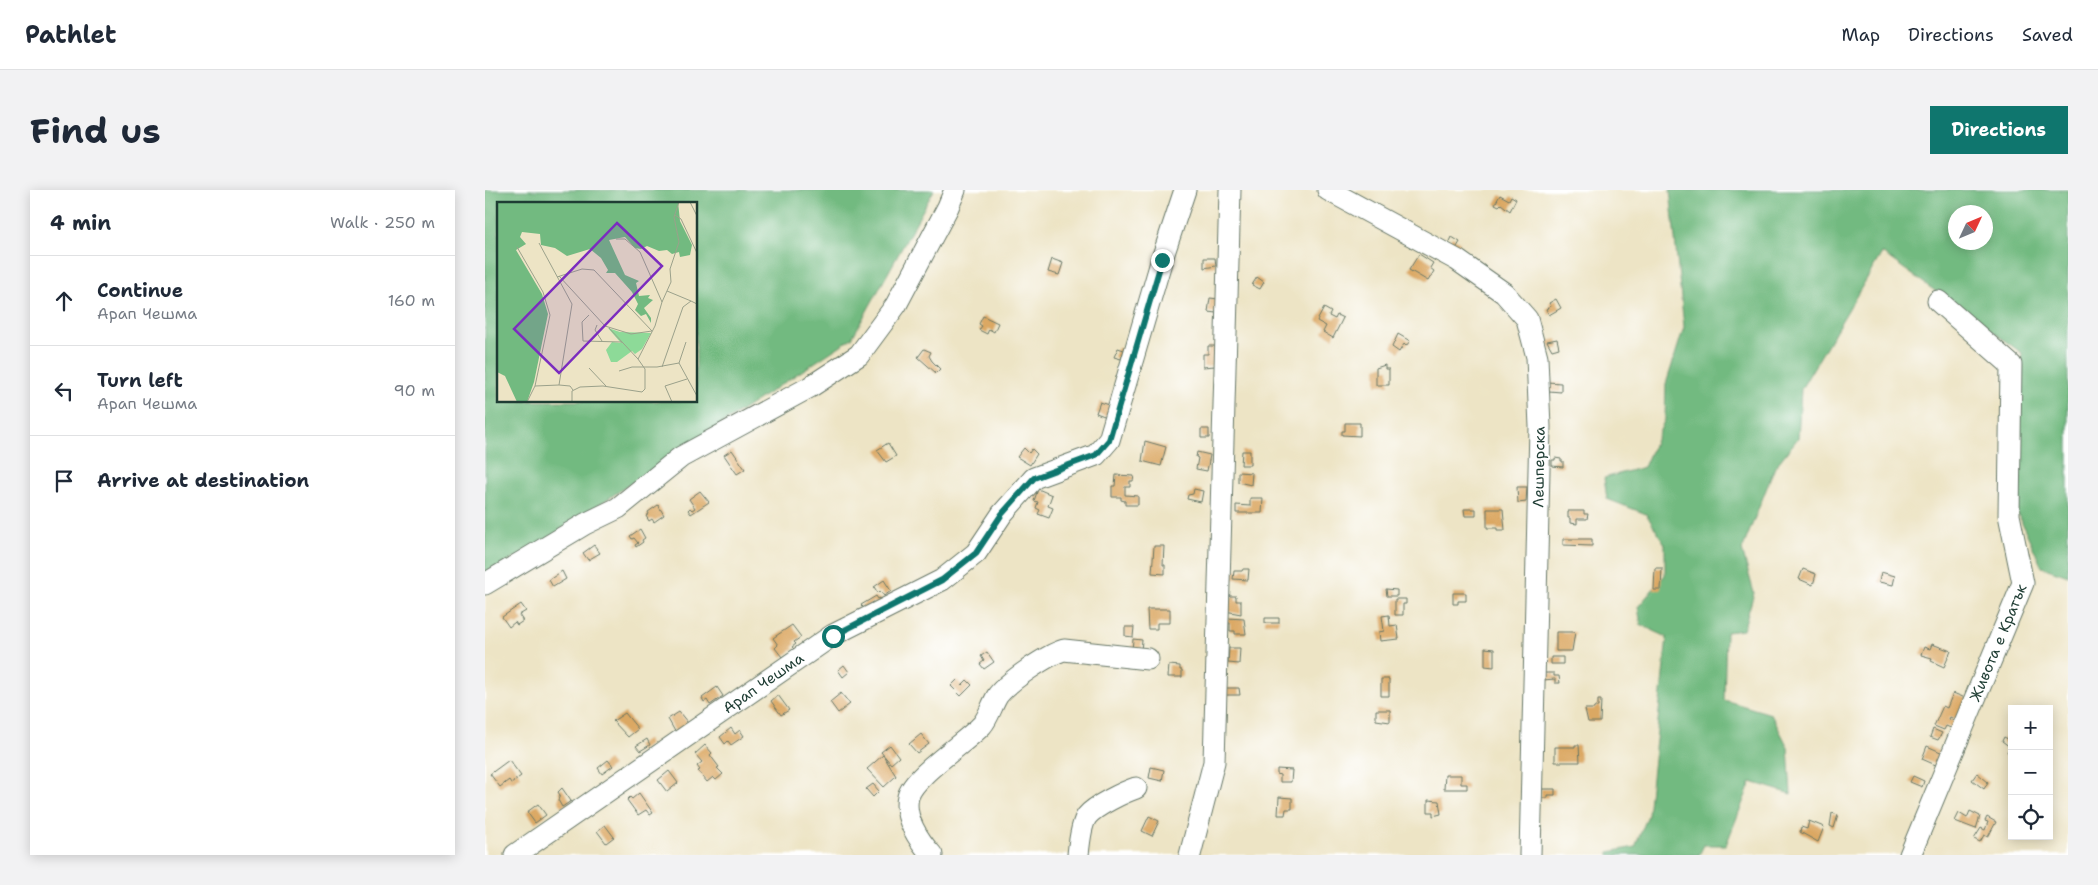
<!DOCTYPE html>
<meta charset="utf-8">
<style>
:root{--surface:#fff;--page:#f2f2f3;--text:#1f2937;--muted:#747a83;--line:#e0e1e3;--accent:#0f766e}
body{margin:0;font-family:"Shantell Sans",sans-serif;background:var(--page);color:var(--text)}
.controls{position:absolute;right:15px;bottom:15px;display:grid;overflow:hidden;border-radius:0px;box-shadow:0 2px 12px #0003}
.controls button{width:45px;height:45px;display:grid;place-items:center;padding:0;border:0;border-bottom:1px solid var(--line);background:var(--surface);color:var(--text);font:25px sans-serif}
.compass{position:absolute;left:1463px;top:15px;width:45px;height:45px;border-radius:50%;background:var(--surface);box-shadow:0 2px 12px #0003;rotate:46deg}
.stop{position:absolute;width:15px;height:15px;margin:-11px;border:4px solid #0f766e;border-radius:50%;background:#fff}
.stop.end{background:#0f766e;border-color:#fff;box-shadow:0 1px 5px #0008}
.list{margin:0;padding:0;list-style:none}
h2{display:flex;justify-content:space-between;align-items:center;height:65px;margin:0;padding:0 20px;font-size:21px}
h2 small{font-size:16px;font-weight:400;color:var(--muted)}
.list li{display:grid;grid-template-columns:32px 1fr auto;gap:15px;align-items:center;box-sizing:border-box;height:90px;padding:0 20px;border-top:1px solid var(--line)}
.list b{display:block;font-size:19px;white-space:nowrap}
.list p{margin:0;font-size:16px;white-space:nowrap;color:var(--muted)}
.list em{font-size:16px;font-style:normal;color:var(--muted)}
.icon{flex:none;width:28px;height:28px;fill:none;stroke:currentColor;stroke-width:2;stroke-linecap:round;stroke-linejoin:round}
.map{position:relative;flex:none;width:1583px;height:665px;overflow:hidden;border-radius:0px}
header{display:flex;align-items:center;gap:30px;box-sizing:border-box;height:70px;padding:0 25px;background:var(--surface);border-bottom:1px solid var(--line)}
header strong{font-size:24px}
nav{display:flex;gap:28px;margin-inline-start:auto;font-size:18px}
.intro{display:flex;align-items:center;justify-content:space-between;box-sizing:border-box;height:120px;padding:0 30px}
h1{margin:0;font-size:35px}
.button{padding:12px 22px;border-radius:0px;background:var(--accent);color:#fff;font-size:18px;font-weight:700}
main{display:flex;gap:30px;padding:0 30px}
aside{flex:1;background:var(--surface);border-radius:0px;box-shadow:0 2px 12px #0003}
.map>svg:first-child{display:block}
.forest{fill:#72ba80;stroke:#487c5a;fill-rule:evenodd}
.building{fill:#dba863}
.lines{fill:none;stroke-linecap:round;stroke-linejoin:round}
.minor-casing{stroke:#677767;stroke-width:23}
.minor{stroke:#fff;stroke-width:21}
.route{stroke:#0f766e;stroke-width:6}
.labels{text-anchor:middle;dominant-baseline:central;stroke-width:4;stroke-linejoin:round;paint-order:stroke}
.street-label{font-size:15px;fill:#1f3d34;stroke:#fff}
.inset-road{fill:none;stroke:#9ba18b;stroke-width:1}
.view{fill:#7b2cbf;fill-opacity:0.15;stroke:#7b2cbf;stroke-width:2.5}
.inset-edge{fill:none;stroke:#1f3d34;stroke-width:2.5}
</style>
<header>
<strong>Pathlet</strong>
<nav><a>Map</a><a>Directions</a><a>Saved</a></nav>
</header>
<div class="intro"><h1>Find us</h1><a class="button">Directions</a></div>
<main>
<aside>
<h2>4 min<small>Walk · 250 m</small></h2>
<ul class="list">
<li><svg class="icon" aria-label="ahead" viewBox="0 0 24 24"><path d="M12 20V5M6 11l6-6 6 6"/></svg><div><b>Continue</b><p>Арап Чешма</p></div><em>160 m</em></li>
<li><svg class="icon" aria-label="left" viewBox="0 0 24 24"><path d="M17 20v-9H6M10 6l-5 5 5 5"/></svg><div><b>Turn left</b><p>Арап Чешма</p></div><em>90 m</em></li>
<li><svg class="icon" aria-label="arrive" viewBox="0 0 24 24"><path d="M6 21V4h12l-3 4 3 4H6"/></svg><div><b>Arrive at destination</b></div></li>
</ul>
</aside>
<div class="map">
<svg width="1583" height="665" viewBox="0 0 1583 665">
<rect width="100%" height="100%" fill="#fff"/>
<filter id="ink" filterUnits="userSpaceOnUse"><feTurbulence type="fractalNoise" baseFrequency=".02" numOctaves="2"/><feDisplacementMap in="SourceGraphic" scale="10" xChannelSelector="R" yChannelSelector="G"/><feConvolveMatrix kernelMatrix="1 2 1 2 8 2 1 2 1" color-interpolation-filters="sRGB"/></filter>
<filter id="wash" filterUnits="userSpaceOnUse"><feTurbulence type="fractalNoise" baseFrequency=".0096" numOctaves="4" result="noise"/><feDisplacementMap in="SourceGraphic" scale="20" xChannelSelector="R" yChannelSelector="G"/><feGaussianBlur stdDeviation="1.12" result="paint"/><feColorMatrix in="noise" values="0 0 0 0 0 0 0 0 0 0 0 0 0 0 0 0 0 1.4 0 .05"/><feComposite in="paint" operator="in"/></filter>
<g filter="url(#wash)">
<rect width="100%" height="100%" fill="#ede4c5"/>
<path class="forest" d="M 0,0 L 449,0 L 367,148 L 45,360 L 0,384 ZM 14,14 L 211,14 L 211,211 L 14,211 Z
M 1185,0 L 1583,0 L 1583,386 L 1557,377 L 1530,318 L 1537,163 L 1397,63 L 1316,199 L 1313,248 L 1290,277 L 1257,360 L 1269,403 L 1258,440 L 1241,442 L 1239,510 L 1286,524 L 1303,557 L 1306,604 L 1266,592 L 1241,655 L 1219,655 L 1214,665 L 1124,665 L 1124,662 L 1150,657 L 1163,625 L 1182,447 L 1156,435 L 1153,417 L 1180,385 L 1180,354 L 1161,324 L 1122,309 L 1119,288 L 1159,277 L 1180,229 L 1181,194 L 1199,137 ZM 1470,22 L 1500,22 L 1500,52 L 1470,52 Z"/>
<g id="blocks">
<path class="building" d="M 1015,5 L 1024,10 L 1026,6 L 1031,9 L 1025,21 L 1016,14 L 1014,16 L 1010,14 Z
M 967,47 L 975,52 L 969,62 L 962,58 Z
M 934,64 L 948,73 L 945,78 L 949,81 L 943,91 L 924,80 Z
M 719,68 L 730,68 L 731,76 L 719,78 Z
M 567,69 L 578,73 L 574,85 L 563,82 Z
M 772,87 L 779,92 L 775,99 L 767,95 Z
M 725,108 L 733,109 L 731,123 L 723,122 Z
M 1071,109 L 1076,118 L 1064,125 L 1061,119 L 1066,116 L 1064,113 Z
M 839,118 L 846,122 L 844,126 L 850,129 L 852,125 L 858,128 L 848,148 L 838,142 L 841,136 L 832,131 Z
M 498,126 L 513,133 L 509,142 L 504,139 L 502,144 L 494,140 L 497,136 L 494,134 Z
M 913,144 L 925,151 L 921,156 L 919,154 L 914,162 L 907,157 Z
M 1072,149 L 1074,158 L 1067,160 L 1062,151 Z
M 723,156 L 731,156 L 730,176 L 718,177 L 718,164 L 723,164 Z
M 633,158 L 639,160 L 636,169 L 629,167 Z
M 439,159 L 446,162 L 444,166 L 447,171 L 455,179 L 451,183 L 433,167 Z
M 900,175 L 900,179 L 904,179 L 904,195 L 891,195 L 891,178 Z
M 1062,192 L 1076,193 L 1076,202 L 1064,201 L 1064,199 L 1062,199 Z
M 615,212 L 631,217 L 622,227 L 611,223 Z
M 860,233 L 875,233 L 875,246 L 857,245 L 857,241 L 860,241 Z
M 716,239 L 724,239 L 724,248 L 716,248 Z
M 660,251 L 681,257 L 676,276 L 657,271 Z
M 403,253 L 411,266 L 401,272 L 392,260 Z
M 539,258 L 544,263 L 547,259 L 552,264 L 545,275 L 532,267 Z
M 247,260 L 260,279 L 252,284 L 239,265 Z
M 757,261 L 765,261 L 765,275 L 756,275 Z
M 712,262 L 725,265 L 722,281 L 711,279 L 713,268 L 711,267 Z
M 1070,268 L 1076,269 L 1076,271 L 1078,271 L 1078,277 L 1067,276 L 1067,270 L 1070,270 Z
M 753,282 L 767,283 L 766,295 L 753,292 Z
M 631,285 L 649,286 L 648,291 L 645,291 L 645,297 L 640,297 L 640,305 L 653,306 L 653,315 L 640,315 L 640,311 L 636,310 L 636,307 L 627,307 L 627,296 L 630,296 Z
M 1032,297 L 1042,297 L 1041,312 L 1033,313 Z
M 553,299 L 567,305 L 563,316 L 568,318 L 564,328 L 553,324 L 555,320 L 551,318 L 553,312 L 549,311 Z
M 709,299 L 718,301 L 716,312 L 702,309 L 703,305 L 708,304 Z
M 215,301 L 224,312 L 206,324 L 203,320 L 205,318 L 207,320 L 210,318 L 204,309 Z
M 765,308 L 778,308 L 777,323 L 751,323 L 751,315 L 765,316 Z
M 173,315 L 179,325 L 169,332 L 167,329 L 164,331 L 161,326 L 164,324 L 163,322 Z
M 979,319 L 991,319 L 991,326 L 980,326 Z
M 1002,319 L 1018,319 L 1020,340 L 1012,340 L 1012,338 L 1002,338 Z
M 1083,321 L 1099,321 L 1099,324 L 1103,324 L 1102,329 L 1092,329 L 1092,334 L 1085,333 L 1085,328 L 1083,328 Z
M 155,339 L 160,348 L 157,350 L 158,352 L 151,357 L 150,355 L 153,353 L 149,348 L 147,349 L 145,346 Z
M 1078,349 L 1107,349 L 1107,356 L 1078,355 Z
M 109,355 L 115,363 L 103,370 L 98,363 Z
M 669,356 L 679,356 L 678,375 L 680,375 L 680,384 L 667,383 Z
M 1170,378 L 1177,378 L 1176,400 L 1169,400 Z
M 758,379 L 764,379 L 763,390 L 748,389 L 749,381 L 757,381 Z
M 1318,379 L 1331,384 L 1328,395 L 1314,389 Z
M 77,381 L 81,389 L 68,397 L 64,390 Z
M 1396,382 L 1410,386 L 1408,395 L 1394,392 Z
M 399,390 L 406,401 L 399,406 L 395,401 L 393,403 L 389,397 Z
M 901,399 L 912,400 L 912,406 L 902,406 Z
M 968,403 L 981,403 L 981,411 L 973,411 L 973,414 L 968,414 Z
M 391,406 L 393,409 L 395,408 L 398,413 L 392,416 L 389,412 L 379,418 L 376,415 Z
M 740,406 L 751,406 L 751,411 L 756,411 L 756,424 L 740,421 Z
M 910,409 L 921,409 L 921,414 L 918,414 L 918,425 L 910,425 Z
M 36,414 L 41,421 L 34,425 L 38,431 L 32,435 L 30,432 L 24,437 L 17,427 Z
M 662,419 L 685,419 L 685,433 L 672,433 L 672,439 L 663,439 Z
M 904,425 L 905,436 L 912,435 L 914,449 L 895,451 L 894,442 L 899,441 L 897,426 Z
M 742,428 L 759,429 L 761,444 L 750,444 L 750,441 L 745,441 L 745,433 L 742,433 Z
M 780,428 L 794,428 L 794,433 L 780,433 Z
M 307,435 L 316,447 L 309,452 L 311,454 L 307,457 L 309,459 L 297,467 L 290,458 L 293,455 L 288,448 Z
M 640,437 L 649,437 L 648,447 L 640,446 Z
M 1071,442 L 1090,442 L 1087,461 L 1071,461 Z
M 648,449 L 657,450 L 656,462 L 647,462 Z
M 1447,454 L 1466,461 L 1459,477 L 1446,471 L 1447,468 L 1436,465 L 1439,457 L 1445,459 Z
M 744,458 L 755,458 L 754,474 L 743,473 Z
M 1000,458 L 1009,459 L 1009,477 L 1000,476 Z
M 502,462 L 509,472 L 499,479 L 495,474 L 499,471 L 496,466 Z
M 1066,467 L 1078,467 L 1078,474 L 1066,474 Z
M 359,475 L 364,482 L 358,487 L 353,480 Z
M 684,475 L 695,476 L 695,480 L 697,480 L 697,487 L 683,487 Z
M 1058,483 L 1069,483 L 1069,486 L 1074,486 L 1075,493 L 1070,493 L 1070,489 L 1058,490 Z
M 896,489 L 904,489 L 904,506 L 896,506 Z
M 472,490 L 477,495 L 482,490 L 487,495 L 476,506 L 466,496 Z
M 232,497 L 238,506 L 225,515 L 222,510 L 219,512 L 217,508 Z
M 741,498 L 754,498 L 755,505 L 741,505 Z
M 356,503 L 365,514 L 353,523 L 345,512 Z
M 1468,503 L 1483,509 L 1471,530 L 1465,527 L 1464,529 L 1471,532 L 1468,539 L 1461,536 L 1459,540 L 1449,536 L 1458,516 L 1462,518 Z
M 293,505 L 304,520 L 296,525 L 286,511 Z
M 1113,510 L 1116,510 L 1115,532 L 1103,532 L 1100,519 L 1109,519 L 1109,517 L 1113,517 Z
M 891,520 L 905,520 L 905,532 L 891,530 Z
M 194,522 L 207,538 L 192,545 L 183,529 Z
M 140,523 L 153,539 L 143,547 L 128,531 Z
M 246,538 L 250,544 L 255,540 L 259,546 L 246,555 L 243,551 L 240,554 L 235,547 Z
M 1448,539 L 1457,543 L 1453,550 L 1445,547 Z
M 436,544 L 444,554 L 432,563 L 424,554 Z
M 1519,547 L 1527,551 L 1527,564 L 1522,562 L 1525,557 L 1517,551 Z
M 162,549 L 165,555 L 155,561 L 151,556 Z
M 220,555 L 227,563 L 225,565 L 234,577 L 232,578 L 238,584 L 231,590 L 228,587 L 222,592 L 213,581 L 215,580 L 212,576 L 217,572 L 210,564 Z
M 405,555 L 414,567 L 406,574 L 396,562 Z
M 1090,555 L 1094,555 L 1095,572 L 1070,572 L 1070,557 L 1090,557 Z
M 1442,556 L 1458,563 L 1453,576 L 1437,569 Z
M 398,565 L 411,586 L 399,597 L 382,579 Z
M 24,570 L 36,586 L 26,593 L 24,590 L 15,597 L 5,584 Z
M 123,570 L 128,576 L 117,584 L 113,578 Z
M 666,577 L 679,580 L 677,591 L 664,588 Z
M 792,579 L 807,580 L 806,592 L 795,592 L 795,585 L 792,584 Z
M 184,581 L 193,593 L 182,602 L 173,590 Z
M 1492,583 L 1503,592 L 1499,599 L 1487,590 Z
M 960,585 L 976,585 L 976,594 L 982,594 L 982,599 L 959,599 Z
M 1428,586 L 1439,591 L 1437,597 L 1425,592 Z
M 388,594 L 394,601 L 388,607 L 381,599 Z
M 77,598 L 86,611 L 77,617 L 73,610 L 75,605 L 73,602 Z
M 1056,599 L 1070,599 L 1070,605 L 1063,605 L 1063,608 L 1056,608 Z
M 154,603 L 168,623 L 165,625 L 161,620 L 153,625 L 142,610 L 145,607 L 147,609 Z
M 794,607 L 807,608 L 807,619 L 801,619 L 800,625 L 793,625 Z
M 943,610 L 954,611 L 956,624 L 948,626 L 948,622 L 943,622 Z
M 53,614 L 61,625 L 50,633 L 42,622 Z
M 1485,621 L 1495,626 L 1491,639 L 1470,631 L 1474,623 L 1482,628 Z
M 1347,623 L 1353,625 L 1349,638 L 1345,636 Z
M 664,626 L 674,631 L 667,646 L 657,641 Z
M 1502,627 L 1511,632 L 1503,647 L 1499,645 L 1495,652 L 1489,649 L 1496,638 L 1500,640 L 1503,632 L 1500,631 Z
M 1324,631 L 1339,637 L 1333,652 L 1315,642 L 1316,637 L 1322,639 Z
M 120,635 L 129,647 L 121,653 L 112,641 Z"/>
</g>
</g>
<g filter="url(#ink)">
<use href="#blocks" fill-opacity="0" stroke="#677767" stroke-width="1"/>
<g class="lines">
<g class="minor-casing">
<g id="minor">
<path d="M 843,0 L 972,70 L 1019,103 L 1042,129 L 1052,167 L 1055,237 L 1045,665"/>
<path d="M 0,394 L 100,334 L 133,318 L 196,267 L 325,197 L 374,165 L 411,115 L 463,17 L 470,0"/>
<path id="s1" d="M 30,665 L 348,445 L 457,390 L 491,363 L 517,324 L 549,288 L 611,265 L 624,250 L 677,69 L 700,0"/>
<path d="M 447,665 C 434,651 418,627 423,607 C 428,586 480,553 497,535 C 504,527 507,514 513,505 C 524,491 562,465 579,460 L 663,469"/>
<path d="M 593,665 C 594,655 596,634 602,626 C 610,616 639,602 651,598"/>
<path d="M 705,665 L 729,572 L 745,0"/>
<path id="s2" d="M 1425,665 L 1538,393 L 1524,325 L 1526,175 L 1453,111"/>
</g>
</g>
<use href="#minor" class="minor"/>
</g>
</g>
<g class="lines" filter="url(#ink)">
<path class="route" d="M 348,446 L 457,390 L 491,363 L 517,324 L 549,288 L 611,265 L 624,250 L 677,70"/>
</g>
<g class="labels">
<g class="street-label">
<text transform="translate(1054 277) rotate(-89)">Лешперска</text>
<text stroke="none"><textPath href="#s2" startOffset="230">Живота е Кратък</textPath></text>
<text stroke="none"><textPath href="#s1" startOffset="302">Арап Чешма</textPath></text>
</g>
</g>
<g transform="translate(12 12)">
<rect width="200" height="200" fill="#ede4c5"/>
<path d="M 111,126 L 123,130 L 154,131 L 145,147 L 138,152 L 135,149 L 120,160 L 114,160 L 109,148 L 115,140 L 124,141 Z" fill="#8dda98"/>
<path d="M 0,0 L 181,0 L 183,19 L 195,43 L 193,53 L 183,55 L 182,50 L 175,52 L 170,48 L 162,49 L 150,44 L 144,47 L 138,46 L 128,35 L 112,38 L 128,73 L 142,79 L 139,81 L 142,94 L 153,93 L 151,96 L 156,98 L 147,106 L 154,116 L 154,121 L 149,112 L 144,114 L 138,108 L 141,102 L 135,90 L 118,71 L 109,71 L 111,68 L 104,56 L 93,47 L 70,54 L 58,46 L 44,43 L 43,32 L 25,30 L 23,35 L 29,42 L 19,48 L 45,92 L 51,112 L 37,180 L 30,200 L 20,200 L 8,174 L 0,170 Z" fill="#72ba80"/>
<path class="inset-road" d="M 193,0 L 200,14M 178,13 L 184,17 L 200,51M 42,41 L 75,102 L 62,183 L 73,184 L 76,188M 20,45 L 46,90 L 53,113 L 38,184 L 30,200M 62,74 L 108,124 L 134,132 L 155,129M 60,75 L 85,67 L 97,68 L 155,129M 170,89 L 194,99M 165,100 L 174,80 L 173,67 L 182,40 L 177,15 L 182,0M 92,113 L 85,120 L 86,139 L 125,140M 100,123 L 98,128 L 105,139M 112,126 L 141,157M 182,161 L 189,140M 165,165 L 186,105 L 194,99 L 200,102M 92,166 L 109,184M 122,169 L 135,165 L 160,165 L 182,161 L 200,194M 38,184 L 62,183M 75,200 L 75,189 L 83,185 L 106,184 L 145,190 L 148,187 L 148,167 L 141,157 L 158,124 L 165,100 L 143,50 L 128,37 L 119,37M 175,200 L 168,184 L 190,177"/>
<path class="view" d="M 120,21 L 165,64 L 62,171 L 17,127 Z"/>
<rect width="200" height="200" class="inset-edge"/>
</g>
</svg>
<div class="controls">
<button>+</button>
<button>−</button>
<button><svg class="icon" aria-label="locate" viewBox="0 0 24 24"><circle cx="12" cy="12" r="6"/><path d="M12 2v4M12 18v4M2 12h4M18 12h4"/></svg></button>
</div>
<svg class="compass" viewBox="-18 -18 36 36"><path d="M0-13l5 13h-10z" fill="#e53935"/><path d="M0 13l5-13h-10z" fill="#747a83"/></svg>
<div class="stop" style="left:348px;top:446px"></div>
<div class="stop end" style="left:677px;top:70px"></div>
</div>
</main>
